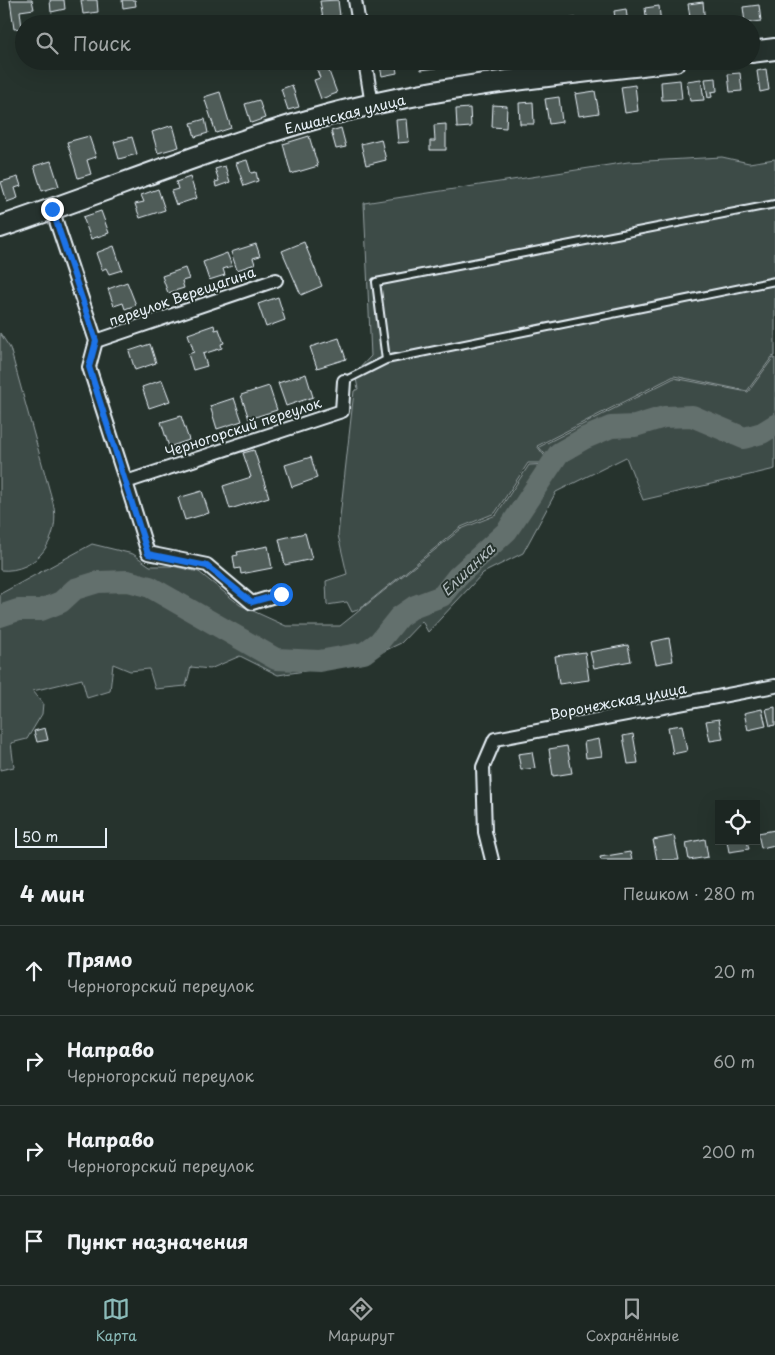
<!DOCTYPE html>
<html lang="ru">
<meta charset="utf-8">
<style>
:root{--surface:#1c2622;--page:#29322f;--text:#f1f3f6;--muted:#a0a5a5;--line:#3a4340;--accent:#8bbbb9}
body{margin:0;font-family:"Playpen Sans",sans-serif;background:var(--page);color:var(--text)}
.controls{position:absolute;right:15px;bottom:15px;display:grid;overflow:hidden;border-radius:0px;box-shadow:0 5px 20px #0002}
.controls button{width:45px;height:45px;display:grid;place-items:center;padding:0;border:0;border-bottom:1px solid var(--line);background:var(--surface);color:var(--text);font:25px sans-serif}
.scale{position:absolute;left:15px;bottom:12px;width:92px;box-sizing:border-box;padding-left:5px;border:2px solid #e8f1f8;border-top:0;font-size:14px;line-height:18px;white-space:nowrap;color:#e8f1f8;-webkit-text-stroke:4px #26332d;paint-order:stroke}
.stop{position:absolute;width:15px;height:15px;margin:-11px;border:4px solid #1a73e8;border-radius:50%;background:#fff}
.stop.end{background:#1a73e8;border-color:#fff;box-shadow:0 1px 5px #0008}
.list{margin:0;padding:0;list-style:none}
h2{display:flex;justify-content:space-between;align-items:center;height:65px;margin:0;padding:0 20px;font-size:21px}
h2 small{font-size:16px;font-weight:400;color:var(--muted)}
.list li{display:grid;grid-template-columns:32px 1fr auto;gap:15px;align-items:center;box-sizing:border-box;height:90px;padding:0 20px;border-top:1px solid var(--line)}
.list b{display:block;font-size:19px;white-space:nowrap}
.list p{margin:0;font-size:16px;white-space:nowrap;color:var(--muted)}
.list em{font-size:16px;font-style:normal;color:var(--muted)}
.icon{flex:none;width:28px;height:28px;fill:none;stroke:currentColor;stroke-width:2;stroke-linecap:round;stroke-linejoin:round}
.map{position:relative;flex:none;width:775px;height:860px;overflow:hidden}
.search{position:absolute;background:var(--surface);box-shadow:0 5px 20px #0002;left:15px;right:15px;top:15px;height:55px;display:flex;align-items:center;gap:12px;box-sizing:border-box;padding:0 18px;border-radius:28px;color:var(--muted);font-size:19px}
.sheet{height:425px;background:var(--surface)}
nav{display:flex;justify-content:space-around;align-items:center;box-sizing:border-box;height:70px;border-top:1px solid var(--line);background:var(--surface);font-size:14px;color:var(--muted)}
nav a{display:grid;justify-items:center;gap:2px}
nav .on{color:var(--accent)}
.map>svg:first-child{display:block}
.green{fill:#3e4b47;stroke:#939ea0}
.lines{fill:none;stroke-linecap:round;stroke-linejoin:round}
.river{stroke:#636f6d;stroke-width:22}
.building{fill:#505c59;stroke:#e8f1f8}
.service-casing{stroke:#e8f1f8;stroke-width:10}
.minor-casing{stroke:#e8f1f8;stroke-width:16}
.primary-casing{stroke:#e8f1f8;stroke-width:24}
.service{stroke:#26332d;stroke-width:6}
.minor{stroke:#26332d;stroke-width:12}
.primary{stroke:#26332d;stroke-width:20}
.route{stroke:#1a73e8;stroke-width:6}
.labels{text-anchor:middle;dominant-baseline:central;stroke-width:4;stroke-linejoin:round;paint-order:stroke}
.street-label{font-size:14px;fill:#e8f1f8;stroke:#26332d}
.water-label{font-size:15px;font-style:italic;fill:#b3bdc0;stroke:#26332d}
</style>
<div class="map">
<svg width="775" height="860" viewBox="0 0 775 860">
<rect width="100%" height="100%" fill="#26332d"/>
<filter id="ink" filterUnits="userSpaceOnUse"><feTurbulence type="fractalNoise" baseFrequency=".02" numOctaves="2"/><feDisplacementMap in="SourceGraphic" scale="10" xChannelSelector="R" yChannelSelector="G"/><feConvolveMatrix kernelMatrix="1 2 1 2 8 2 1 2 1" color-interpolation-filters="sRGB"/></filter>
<g filter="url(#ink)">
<path class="green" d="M 722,157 L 749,163 L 775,159 L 775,356 L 772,357 L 747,391 L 674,376 L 537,446 L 550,463 L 528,463 L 495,513 L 461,527 L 360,609 L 352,612 L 347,602 L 327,605 L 326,581 L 347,574 L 338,535 L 354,391 L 358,389 L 355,373 L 371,356 L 364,203 L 628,162 Z
M 0,333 L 10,348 L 53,503 C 62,537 37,574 0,570 Z
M 773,358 L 775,358 L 775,469 L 643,500 L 626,457 L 556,492 L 523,553 L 483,573 L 428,632 L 422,621 L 401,643 L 359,663 L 278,675 L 240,656 L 210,669 L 191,667 L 186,686 L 155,689 L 149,669 L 130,671 L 113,664 L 110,691 L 87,698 L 82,679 L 33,691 L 43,703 L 42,714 L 27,739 L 11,743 L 14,767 L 0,770 L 0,594 L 92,544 L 133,554 L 150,566 L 172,566 L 199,572 L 240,605 L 286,626 L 340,626 L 461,529 L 496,515 L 529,465 L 553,464 L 539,447 L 674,378 L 748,392 Z"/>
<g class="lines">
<path class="river" d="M 0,616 L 18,610 L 41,610 L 61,602 L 75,589 L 98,582 L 128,581 L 150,587 L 276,659 L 319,661 L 364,653 L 379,642 L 399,617 L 415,606 L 442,596 L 457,577 L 507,531 L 559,453 L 585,438 L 611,427 L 635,426 L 664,417 L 692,416 L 744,438 L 762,433 L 775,425"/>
</g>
<path class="building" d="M 10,0 L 32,0 L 34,9 L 20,11 L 22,28 L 14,29 Z
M 50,0 L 64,0 L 65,9 L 51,12 Z
M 81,0 L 97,0 L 98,12 L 83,14 Z
M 122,0 L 135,0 L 136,6 L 123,8 Z
M 338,0 L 340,16 L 323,19 L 320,1 Z
M 703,2 L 705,24 L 691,24 L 688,4 Z
M 759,5 L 761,21 L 745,23 L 743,7 Z
M 659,6 L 661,24 L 647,24 L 645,8 Z
M 626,9 L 628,24 L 616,24 L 614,11 Z
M 576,18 L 577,24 L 563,24 L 563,19 Z
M 379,61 L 395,61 L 397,73 L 382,76 Z
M 420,61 L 435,61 L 436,68 L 421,70 Z
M 454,61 L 468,61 L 468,65 L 455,67 Z
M 327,66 L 337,93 L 321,99 L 314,80 L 320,78 L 317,70 Z
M 766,69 L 769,90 L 760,92 L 757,71 Z
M 740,73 L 742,91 L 730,92 L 728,74 Z
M 716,78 L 717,91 L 711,92 L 712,97 L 708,98 L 705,79 Z
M 701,79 L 704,100 L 690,101 L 687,81 Z
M 680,80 L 682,99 L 662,100 L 661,82 Z
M 292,85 L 299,107 L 288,110 L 281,89 Z
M 635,85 L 638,111 L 625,113 L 621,87 Z
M 595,91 L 599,113 L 579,116 L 575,94 Z
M 220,92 L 231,128 L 216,133 L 204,97 Z
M 559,97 L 562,122 L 549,124 L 545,99 Z
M 259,100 L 265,118 L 251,123 L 245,104 Z
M 533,102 L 534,124 L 520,124 L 519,103 Z
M 493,105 L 507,106 L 506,128 L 492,127 Z
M 470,108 L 471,127 L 457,128 L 456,109 Z
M 205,119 L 208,133 L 195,137 L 191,123 Z
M 407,119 L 409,142 L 398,143 L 396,120 Z
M 446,124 L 446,150 L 430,150 L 430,141 L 435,141 L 434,125 Z
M 173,125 L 179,147 L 158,153 L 152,132 Z
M 341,128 L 346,147 L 336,149 L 331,131 Z
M 89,136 L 96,157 L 87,160 L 91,174 L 78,178 L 67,142 Z
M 309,136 L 318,166 L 291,174 L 283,144 Z
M 132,137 L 137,154 L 119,159 L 114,142 Z
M 381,139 L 386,160 L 366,165 L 361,144 Z
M 247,160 L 251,173 L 256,172 L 258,181 L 244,186 L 236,163 Z
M 51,161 L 59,186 L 42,191 L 34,166 Z
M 225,166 L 230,182 L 216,187 L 215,182 L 219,181 L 215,169 Z
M 18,177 L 21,186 L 15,188 L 18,198 L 7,202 L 1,182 Z
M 190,177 L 197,198 L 176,205 L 171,191 L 178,189 L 176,182 Z
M 158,189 L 165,210 L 140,218 L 135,204 L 144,202 L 141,195 Z
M 101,211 L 109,233 L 91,239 L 83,217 Z
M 304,242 L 322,286 L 301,295 L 282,251 Z
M 256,244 L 260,256 L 253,258 L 255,264 L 237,270 L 231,252 Z
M 114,246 L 122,270 L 109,274 L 106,268 L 102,270 L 96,253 Z
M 227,253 L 232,266 L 223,269 L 225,275 L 209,280 L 203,262 Z
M 185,268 L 189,279 L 182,281 L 184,288 L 168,293 L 162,276 Z
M 127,282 L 136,305 L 125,309 L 123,303 L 114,306 L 108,289 Z
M 278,297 L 285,320 L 266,327 L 258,304 Z
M 214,325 L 215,330 L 219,329 L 224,343 L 221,344 L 222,348 L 203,354 L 207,366 L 193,370 L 188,354 L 194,352 L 188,334 Z
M 339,338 L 346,359 L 317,368 L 310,347 Z
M 150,344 L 156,363 L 135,370 L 129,351 Z
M 306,374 L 313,397 L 286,406 L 278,383 Z
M 162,380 L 170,401 L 149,408 L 142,387 Z
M 269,386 L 277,410 L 249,419 L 241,395 Z
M 234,398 L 242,421 L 217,429 L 210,406 Z
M 181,416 L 189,440 L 169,447 L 161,422 Z
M 254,450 L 269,497 L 230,509 L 223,486 L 251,477 L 243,453 Z
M 311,457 L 317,478 L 292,487 L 285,465 Z
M 202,491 L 209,513 L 185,520 L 178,498 Z
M 305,533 L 312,559 L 285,565 L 279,539 Z
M 268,546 L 272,568 L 241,574 L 240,568 L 235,569 L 233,556 L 238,555 L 237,552 Z
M 669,638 L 673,661 L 656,664 L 651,642 Z
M 628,645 L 631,661 L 594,668 L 590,652 Z
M 585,652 L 589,680 L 559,684 L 555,656 Z
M 775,707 L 775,725 L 770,726 L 766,709 Z
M 762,709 L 766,726 L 748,730 L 744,713 Z
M 719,719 L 723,739 L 710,741 L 706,721 Z
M 682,725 L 687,751 L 673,754 L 668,727 Z
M 45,728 L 48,740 L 37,742 L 34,731 Z
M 633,734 L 638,763 L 628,764 L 623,736 Z
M 599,739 L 602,756 L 586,758 L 584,742 Z
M 567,746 L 572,773 L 553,776 L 549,749 Z
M 532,752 L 535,768 L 521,770 L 518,754 Z
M 775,830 L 775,845 L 761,848 L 758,833 Z
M 674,836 L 679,860 L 657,860 L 653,840 Z
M 705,839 L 708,857 L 689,860 L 686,843 Z
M 727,841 L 747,841 L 749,849 L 729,852 Z
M 630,852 L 632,860 L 601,860 L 600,857 Z"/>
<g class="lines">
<g class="service-casing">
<path id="service" d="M 386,360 L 775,281
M 344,381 L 386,360 L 376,282 L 775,204"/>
</g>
<g class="minor-casing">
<path id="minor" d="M 355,0 L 359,24
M 365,61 L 372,105
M 52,209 L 96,341 L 89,367 L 126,482 L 342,411 L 344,381
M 96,341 L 276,280
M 126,482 L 148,553 L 207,565 L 252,603 L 281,594
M 492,860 L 485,832 L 483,767 L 495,739 L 775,686"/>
</g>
<g class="primary-casing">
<path id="primary" d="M 751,52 L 775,49
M 0,227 C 105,192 208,149 314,119 C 431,85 554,76 675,61"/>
</g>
<use href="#service" class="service"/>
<use href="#minor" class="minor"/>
<use href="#primary" class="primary"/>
</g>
</g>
<g class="lines" filter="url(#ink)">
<path class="route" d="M 52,209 L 96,341 L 89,367 L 148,554 L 207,566 L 252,602 L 281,594"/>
</g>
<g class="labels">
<g class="street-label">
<text transform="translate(345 114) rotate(-14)">Елшанская улица</text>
<text transform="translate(182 296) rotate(-19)">переулок Верещагина</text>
<text transform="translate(243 427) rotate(-18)">Черногорский переулок</text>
<text transform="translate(618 701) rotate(-11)">Воронежская улица</text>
</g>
<g class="water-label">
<text transform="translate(467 569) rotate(-44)">Елшанка</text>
</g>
</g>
</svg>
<div class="controls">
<button><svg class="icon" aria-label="locate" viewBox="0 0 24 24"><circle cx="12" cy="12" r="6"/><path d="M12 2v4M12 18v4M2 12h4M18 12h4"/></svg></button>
</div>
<div class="scale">50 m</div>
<div class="stop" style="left:281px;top:594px"></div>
<div class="stop end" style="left:52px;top:209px"></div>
<div class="search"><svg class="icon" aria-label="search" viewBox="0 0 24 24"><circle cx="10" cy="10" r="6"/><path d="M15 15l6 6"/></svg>Поиск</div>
</div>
<section class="sheet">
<h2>4 мин<small>Пешком · 280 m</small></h2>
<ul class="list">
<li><svg class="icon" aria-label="ahead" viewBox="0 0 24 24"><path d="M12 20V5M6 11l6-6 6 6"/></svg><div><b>Прямо</b><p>Черногорский переулок</p></div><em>20 m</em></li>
<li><svg class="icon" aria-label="right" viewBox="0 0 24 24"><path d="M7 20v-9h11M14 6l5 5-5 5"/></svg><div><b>Направо</b><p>Черногорский переулок</p></div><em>60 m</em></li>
<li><svg class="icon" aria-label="right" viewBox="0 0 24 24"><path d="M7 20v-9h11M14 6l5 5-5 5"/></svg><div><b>Направо</b><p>Черногорский переулок</p></div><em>200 m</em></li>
<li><svg class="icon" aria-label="arrive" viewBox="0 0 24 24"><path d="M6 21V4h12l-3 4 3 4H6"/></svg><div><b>Пункт назначения</b></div></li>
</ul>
</section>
<nav>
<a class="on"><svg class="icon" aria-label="map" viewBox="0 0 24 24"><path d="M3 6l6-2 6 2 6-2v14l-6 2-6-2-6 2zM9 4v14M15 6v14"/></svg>Карта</a>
<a><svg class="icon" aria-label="directions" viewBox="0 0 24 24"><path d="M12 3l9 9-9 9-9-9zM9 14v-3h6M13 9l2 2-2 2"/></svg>Маршрут</a>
<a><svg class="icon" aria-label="saved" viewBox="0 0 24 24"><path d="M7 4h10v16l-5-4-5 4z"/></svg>Сохранённые</a>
</nav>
